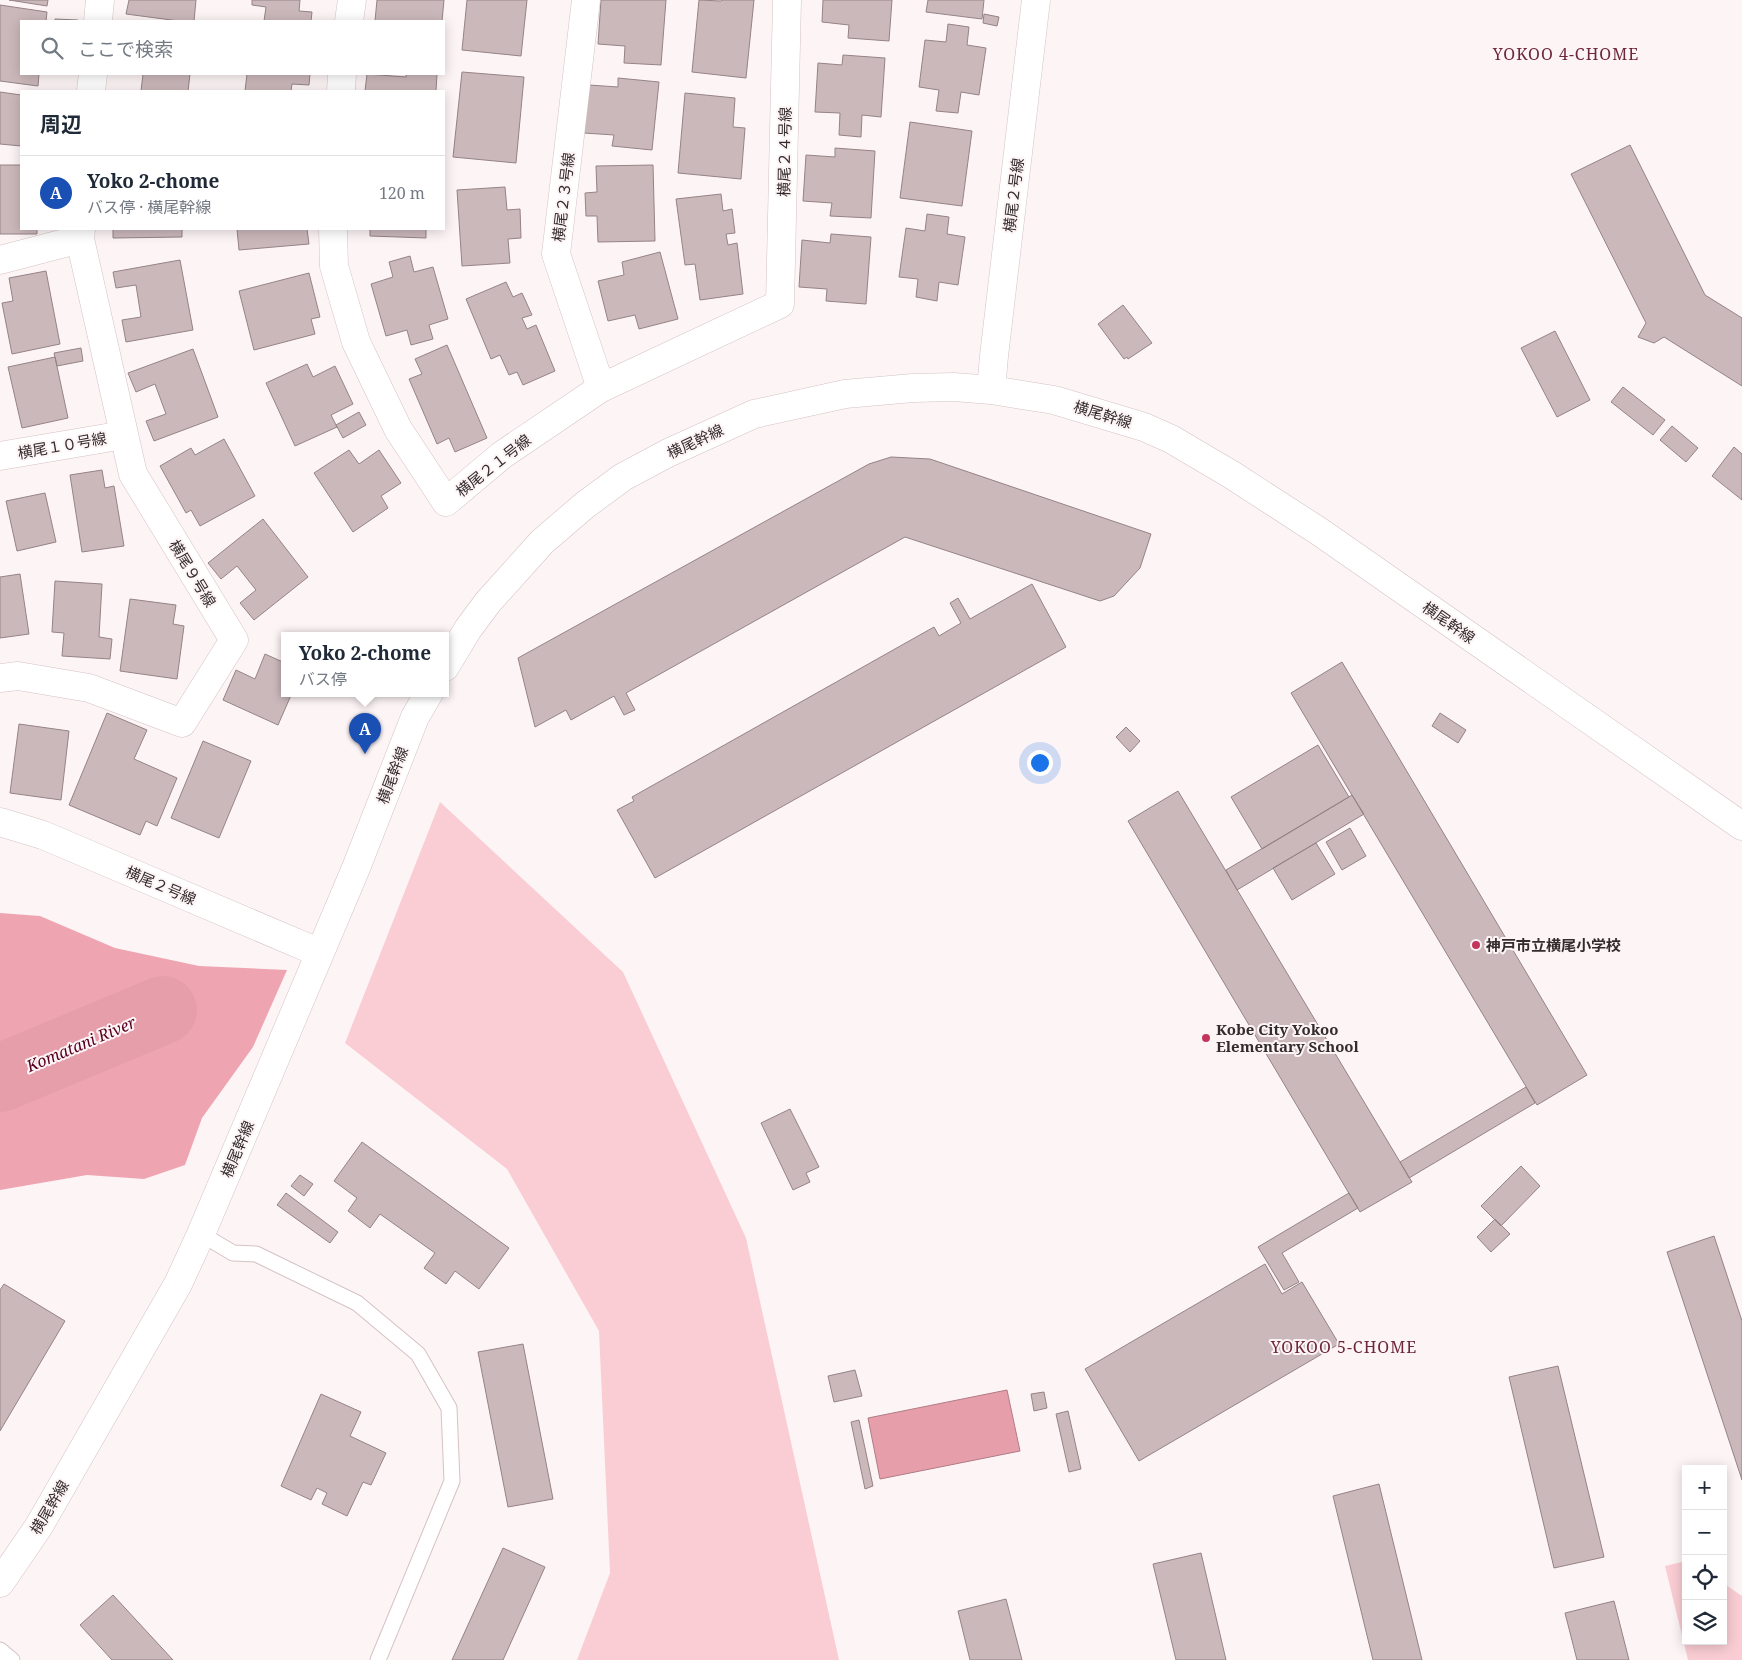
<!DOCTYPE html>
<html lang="ja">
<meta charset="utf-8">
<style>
:root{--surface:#fff;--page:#f2f2f3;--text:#1f2937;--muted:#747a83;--line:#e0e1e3;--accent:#1a73e8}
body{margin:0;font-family:"Noto Serif","Noto Sans JP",serif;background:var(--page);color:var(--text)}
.controls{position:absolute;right:15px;bottom:15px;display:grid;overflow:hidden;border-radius:0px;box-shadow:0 2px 12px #0003}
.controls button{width:45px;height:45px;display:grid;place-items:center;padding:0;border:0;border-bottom:1px solid var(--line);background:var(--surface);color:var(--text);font:25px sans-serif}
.you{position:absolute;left:1039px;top:762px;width:18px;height:18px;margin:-12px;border:4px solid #fff;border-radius:50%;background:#1a73e8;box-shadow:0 0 0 8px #1a73e833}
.badge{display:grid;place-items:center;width:32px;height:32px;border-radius:50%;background:var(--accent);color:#fff;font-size:16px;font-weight:700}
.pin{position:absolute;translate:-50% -41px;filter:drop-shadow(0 1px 2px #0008)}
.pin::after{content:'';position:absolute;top:26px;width:18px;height:15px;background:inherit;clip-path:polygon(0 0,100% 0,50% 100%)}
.popup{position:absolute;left:281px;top:632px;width:168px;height:65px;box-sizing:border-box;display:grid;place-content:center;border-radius:0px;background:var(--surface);filter:drop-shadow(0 1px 4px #0005);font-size:16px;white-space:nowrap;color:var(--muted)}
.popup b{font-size:19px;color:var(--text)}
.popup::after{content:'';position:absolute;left:50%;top:100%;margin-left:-10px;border:10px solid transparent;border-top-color:var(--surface)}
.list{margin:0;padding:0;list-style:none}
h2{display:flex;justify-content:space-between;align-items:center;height:65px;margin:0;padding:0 20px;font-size:21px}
h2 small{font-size:16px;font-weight:400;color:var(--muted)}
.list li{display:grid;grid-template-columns:32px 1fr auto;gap:15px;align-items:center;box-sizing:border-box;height:75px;padding:0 20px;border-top:1px solid var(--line)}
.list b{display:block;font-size:19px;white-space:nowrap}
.list p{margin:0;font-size:16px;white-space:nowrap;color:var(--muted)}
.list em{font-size:16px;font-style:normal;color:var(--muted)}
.icon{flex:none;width:28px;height:28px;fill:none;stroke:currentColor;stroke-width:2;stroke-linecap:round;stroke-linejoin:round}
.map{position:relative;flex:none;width:1742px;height:1660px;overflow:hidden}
.search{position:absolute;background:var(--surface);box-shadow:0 2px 12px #0003;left:20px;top:20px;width:425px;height:55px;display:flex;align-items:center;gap:12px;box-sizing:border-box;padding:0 18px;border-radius:0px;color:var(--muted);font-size:19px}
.panel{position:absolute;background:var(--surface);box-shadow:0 2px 12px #0003;left:20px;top:90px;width:425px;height:140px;border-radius:0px}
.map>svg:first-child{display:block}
.green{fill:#facdd4}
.forest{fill:#efa5b1}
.water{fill:#e79eab;stroke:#b17c85}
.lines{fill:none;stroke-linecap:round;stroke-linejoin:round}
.river{stroke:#e79eab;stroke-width:68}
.building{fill:#cbb8bb;stroke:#958386}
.service-casing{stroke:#d5c2c4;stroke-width:17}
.minor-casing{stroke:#d5c2c4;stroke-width:29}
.tertiary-casing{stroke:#d5c2c4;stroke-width:29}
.service{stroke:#fff;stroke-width:15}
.minor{stroke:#fff;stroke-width:28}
.tertiary{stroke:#fff;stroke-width:28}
.poi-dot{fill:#c4355e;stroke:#fdf4f6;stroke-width:2}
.labels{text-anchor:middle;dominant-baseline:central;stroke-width:4;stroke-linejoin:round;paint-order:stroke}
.street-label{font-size:15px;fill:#332c2d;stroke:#fdf4f6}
.poi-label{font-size:15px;font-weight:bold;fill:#332c2d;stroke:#fdf4f6;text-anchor:start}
.neighbourhood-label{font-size:16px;letter-spacing:1px;fill:#6d2738;stroke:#fdf4f6}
.water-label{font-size:16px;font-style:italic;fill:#580021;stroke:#fdf4f6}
</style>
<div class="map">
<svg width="1742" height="1660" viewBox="0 0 1742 1660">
<rect width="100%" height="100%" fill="#fdf4f6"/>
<path class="green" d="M 440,802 L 623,972 L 746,1238 L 839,1660 L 577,1660 L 610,1573 L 599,1331 L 507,1169 L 345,1043 Z
M 1686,1561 L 1686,1641 L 1723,1641 L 1723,1583 L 1742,1596 L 1742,1660 L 1688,1660 L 1665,1566 Z"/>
<path class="forest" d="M 0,913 L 40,916 L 115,948 L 199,966 L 287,970 L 253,1047 L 202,1118 L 185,1165 L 144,1179 L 87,1175 L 0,1190 Z"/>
<path class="water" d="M 1007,1390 L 1020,1451 L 880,1479 L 868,1418 Z"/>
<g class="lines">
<path class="river" d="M 0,1078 L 163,1010"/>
</g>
<path class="building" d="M 9,0 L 48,0 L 47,6 Z
M 129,0 L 196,0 L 194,21 L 179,21 L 126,14 Z
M 252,0 L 300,0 L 299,11 L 312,12 L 311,21 L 264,21 L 266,7 L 252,5 Z
M 377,0 L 444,0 L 442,21 L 375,21 Z
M 467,0 L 527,0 L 521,56 L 462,50 Z
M 601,0 L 666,0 L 661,65 L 624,63 L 625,46 L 598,44 Z
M 699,0 L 721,1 L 722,0 L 754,0 L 746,78 L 692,72 Z
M 823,0 L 892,0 L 889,41 L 848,38 L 849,25 L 822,22 Z
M 928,0 L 984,0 L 982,19 L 926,12 Z
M 0,5 L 47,12 L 46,21 L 21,21 L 21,74 L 39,74 L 38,86 L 0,81 Z
M 984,14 L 999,17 L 997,26 L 983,23 Z
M 55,19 L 78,20 L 78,21 L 55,21 Z
M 948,24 L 969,27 L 967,45 L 986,48 L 979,95 L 961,92 L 958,113 L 936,111 L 939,90 L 919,87 L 925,40 L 946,42 Z
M 843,55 L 885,58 L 881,117 L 862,115 L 861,137 L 839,135 L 840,113 L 815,112 L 818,63 L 842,65 Z
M 462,72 L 524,77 L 516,163 L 453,157 Z
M 143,74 L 190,74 L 188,91 L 141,91 Z
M 247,74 L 310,74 L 309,85 L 292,84 L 291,91 L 245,91 Z
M 367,74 L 406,77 L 406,74 L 437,74 L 436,91 L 365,91 Z
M 618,78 L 659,82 L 652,150 L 612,146 L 614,135 L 584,133 L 589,85 L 618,87 Z
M 0,92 L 21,95 L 21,146 L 0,144 Z
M 685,93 L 735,98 L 733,127 L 745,128 L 741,179 L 678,173 Z
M 910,122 L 972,131 L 962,206 L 900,198 Z
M 1630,145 L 1705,295 L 1742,318 L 1742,386 L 1664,337 L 1654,343 L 1638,337 L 1646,323 L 1571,174 Z
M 835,148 L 875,151 L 871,218 L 830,216 L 832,203 L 803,201 L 806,155 L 835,157 Z
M 0,165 L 21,165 L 21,229 L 37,229 L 37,234 L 0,234 Z
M 653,165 L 655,241 L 598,242 L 597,216 L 586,216 L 585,193 L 597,192 L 596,166 Z
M 505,187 L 507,210 L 520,209 L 521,238 L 508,239 L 510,263 L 462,266 L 457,190 Z
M 721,194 L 723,211 L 732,209 L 735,233 L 726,234 L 728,245 L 737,243 L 743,294 L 700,300 L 695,264 L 685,265 L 676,199 Z
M 927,214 L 949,217 L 947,234 L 965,237 L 958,285 L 939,282 L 937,301 L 916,297 L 918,279 L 899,277 L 906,228 L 925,231 Z
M 113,229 L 182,229 L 182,237 L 113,238 Z
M 237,229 L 307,229 L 309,244 L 239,250 Z
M 370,229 L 426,229 L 426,238 L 370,236 Z
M 831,234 L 871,237 L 866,304 L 826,301 L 827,289 L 799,287 L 802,240 L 830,243 Z
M 660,252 L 678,319 L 639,329 L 635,315 L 608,321 L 598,281 L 624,275 L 622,262 Z
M 410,256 L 414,272 L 433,267 L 448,319 L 429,325 L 433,339 L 411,345 L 407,330 L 386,336 L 371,284 L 393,277 L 389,262 Z
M 180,260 L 193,330 L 126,342 L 122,320 L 141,317 L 136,285 L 116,288 L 113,272 Z
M 46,271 L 60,344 L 12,354 L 2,303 L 13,301 L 9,278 Z
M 309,273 L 320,317 L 311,319 L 315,334 L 254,350 L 239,291 Z
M 506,282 L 513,297 L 522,293 L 532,315 L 522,318 L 527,329 L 536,325 L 555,371 L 523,385 L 517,372 L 509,375 L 500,355 L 491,359 L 466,299 Z
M 1123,305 L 1152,343 L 1128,359 L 1127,357 L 1124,359 L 1098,324 Z
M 1555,331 L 1590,400 L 1557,417 L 1521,348 Z
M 447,345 L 487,438 L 455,452 L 449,438 L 437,444 L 409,379 L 422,374 L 415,359 Z
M 81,348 L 83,361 L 57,366 L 54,353 Z
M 193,349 L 218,417 L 154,441 L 146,421 L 166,414 L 155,384 L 136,392 L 128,373 Z
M 55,357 L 68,418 L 22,428 L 8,367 Z
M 307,364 L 313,377 L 335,366 L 353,404 L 331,415 L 337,427 L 295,446 L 266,383 Z
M 1623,387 L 1665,420 L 1653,435 L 1611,402 Z
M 359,412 L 366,425 L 343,438 L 336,425 Z
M 1672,426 L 1698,448 L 1686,462 L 1660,440 Z
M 224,439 L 255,496 L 200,526 L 191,510 L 186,513 L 160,466 L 191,448 L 195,455 Z
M 1734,447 L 1742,454 L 1742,500 L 1712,476 Z
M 349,450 L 359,464 L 379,450 L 401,483 L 381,496 L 388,508 L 353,532 L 314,473 Z
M 891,457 L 930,459 L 1151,534 L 1140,568 L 1114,596 L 1100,601 L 905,537 L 626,693 L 635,710 L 624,715 L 614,696 L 571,720 L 566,710 L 535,727 L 518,658 L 869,464 Z
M 102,470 L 105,488 L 114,486 L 124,546 L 82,552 L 70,475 Z
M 45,493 L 56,542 L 17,551 L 6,501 Z
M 263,519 L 308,577 L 254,620 L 240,603 L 256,590 L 237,566 L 221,579 L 208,563 Z
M 20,574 L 29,634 L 0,638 L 0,577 Z
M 55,581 L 102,584 L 99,637 L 112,639 L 110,659 L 62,656 L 64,633 L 52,632 Z
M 1032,584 L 1066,647 L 655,878 L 617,810 L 634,801 L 632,797 L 934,627 L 939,636 L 961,623 L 950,603 L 958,598 L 970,619 Z
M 130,599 L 176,605 L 173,624 L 184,626 L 177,679 L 120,671 Z
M 265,654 L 285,663 L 285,693 L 292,693 L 278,725 L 223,700 L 236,670 L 255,679 Z
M 1342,662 L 1587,1075 L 1537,1105 L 1291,693 Z
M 107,713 L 147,730 L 134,759 L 177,778 L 157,826 L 146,821 L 140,835 L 69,805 Z
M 1440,713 L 1466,730 L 1458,743 L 1432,726 Z
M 19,724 L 69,731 L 61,800 L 10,793 Z
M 1126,727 L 1140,741 L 1130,752 L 1116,737 Z
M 203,741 L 251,761 L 219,838 L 171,818 Z
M 1318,745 L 1349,797 L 1262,849 L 1231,797 Z
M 1178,791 L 1412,1182 L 1360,1212 L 1128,821 Z
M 1352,795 L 1364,814 L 1237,890 L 1226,870 Z
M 1350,828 L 1366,856 L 1342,870 L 1326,842 Z
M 1316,843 L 1335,874 L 1292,900 L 1273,868 Z
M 1526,1087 L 1535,1103 L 1409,1178 L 1400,1162 Z
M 790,1109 L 819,1167 L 806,1173 L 810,1182 L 793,1190 L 761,1123 Z
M 362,1142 L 509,1248 L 479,1289 L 455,1271 L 446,1284 L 424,1268 L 435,1253 L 380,1214 L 370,1228 L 348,1211 L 357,1198 L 334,1181 Z
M 1521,1166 L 1540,1186 L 1501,1226 L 1481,1206 Z
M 300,1175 L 313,1184 L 304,1196 L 291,1186 Z
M 286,1193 L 338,1232 L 330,1243 L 277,1205 Z
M 1349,1193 L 1358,1208 L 1282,1253 L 1299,1282 L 1284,1290 L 1258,1247 Z
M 1495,1219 L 1510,1234 L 1491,1252 L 1477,1237 Z
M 1714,1236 L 1742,1321 L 1742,1480 L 1667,1252 Z
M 1265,1264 L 1282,1294 L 1302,1282 L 1339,1344 L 1139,1461 L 1085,1369 Z
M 4,1284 L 65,1321 L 0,1431 L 0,1290 Z
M 523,1344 L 553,1499 L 508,1507 L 478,1352 Z
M 1558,1366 L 1604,1557 L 1554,1568 L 1509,1377 Z
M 855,1370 L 862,1396 L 834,1402 L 828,1376 Z
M 1044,1392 L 1047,1408 L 1034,1411 L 1031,1394 Z
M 321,1394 L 361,1412 L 350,1436 L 386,1453 L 371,1485 L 363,1482 L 347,1516 L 322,1504 L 327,1493 L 317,1488 L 311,1500 L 281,1486 Z
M 1068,1411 L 1081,1469 L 1069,1472 L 1056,1414 Z
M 859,1420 L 873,1486 L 865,1489 L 851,1422 Z
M 1379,1484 L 1422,1660 L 1373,1660 L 1333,1496 Z
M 503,1548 L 545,1567 L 503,1660 L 452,1660 Z
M 1201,1553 L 1226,1660 L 1176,1660 L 1153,1564 Z
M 113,1595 L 173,1660 L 112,1660 L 80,1625 Z
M 1006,1599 L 1022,1660 L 970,1660 L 958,1611 Z
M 1614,1601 L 1629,1660 L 1577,1660 L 1565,1613 Z"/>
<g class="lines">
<g class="service-casing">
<path id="service" d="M 201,1234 L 233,1253 L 256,1254 L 357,1303 L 418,1354 L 449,1408 L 452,1481 L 378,1660
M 0,1650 L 12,1660"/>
</g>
<g class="minor-casing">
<path id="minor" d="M 586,0 L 556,254 L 601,388
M 98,21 L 100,0
M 349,21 L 352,0
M 91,91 L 93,74
M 341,91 L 342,74
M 333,229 L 334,266 L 356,342 L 398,429 L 446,502 L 502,455 L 601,388 L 780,304 L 787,0
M 0,260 L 80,239
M 0,456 L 124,435
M 0,678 L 18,676 L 89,688 L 182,723 L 234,640 L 133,474 L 80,239 L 81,229"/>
</g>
<g class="tertiary-casing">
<path id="tertiary" d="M 991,390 L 994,356 L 1036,0
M 445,667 L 468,629 L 488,602 L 542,542 L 585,505 L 623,477 L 668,453 L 754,414 L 845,394 L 913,388 L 954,387 L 991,390 L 1054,400 L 1144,427 L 1171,439 L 1232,475 L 1320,532 L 1742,826
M 0,822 L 43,835 L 320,953
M 0,1583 L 39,1526 L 178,1284 L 201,1234 L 356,868 L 415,717 L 429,693"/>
</g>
<use href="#service" class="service"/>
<use href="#minor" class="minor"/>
<use href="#tertiary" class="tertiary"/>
</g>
<g class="poi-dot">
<circle cx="1476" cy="945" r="5"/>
<circle cx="1206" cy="1038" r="5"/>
</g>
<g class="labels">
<g class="street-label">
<text transform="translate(784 152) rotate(-89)">横尾２４号線</text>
<text transform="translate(1013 195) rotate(-83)">横尾２号線</text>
<text transform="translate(563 197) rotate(-83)">横尾２３号線</text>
<text transform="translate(1103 414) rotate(17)">横尾幹線</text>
<text transform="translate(695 441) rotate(-25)">横尾幹線</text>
<text transform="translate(62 445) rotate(-10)">横尾１０号線</text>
<text transform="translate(493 465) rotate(-38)">横尾２１号線</text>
<text transform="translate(193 573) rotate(59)">横尾９号線</text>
<text transform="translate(1449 622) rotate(35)">横尾幹線</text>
<text transform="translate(392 775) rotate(-69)">横尾幹線</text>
<text transform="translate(161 885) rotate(23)">横尾２号線</text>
<text transform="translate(237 1149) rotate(-67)">横尾幹線</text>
<text transform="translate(49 1507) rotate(-59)">横尾幹線</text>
</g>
<g class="poi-label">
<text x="1486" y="945">神戸市立横尾小学校</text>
<text x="1216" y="1029">Kobe City Yokoo<tspan x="1216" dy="17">Elementary School</tspan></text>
</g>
<g class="neighbourhood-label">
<text x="1566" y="54">YOKOO 4-CHOME</text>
<text x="1344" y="1347">YOKOO 5-CHOME</text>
</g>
<g class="water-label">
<text transform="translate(81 1044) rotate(-23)">Komatani River</text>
</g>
</g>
</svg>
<div class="controls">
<button>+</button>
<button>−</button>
<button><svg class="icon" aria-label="locate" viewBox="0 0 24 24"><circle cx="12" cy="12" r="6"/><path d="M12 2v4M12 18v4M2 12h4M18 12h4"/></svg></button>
<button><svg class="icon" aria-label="layers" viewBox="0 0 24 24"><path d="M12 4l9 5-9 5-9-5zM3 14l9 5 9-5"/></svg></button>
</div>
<div class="you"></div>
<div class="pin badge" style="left:365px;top:754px;background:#1a4fb4">A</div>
<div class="popup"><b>Yoko 2-chome</b>バス停</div>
<div class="search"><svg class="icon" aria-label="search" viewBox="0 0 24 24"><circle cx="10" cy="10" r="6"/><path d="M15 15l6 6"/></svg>ここで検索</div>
<section class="panel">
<h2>周辺<small></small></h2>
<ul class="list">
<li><span class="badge" style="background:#1a4fb4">A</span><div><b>Yoko 2-chome</b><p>バス停 · 横尾幹線</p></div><em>120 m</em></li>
</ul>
</section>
</div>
